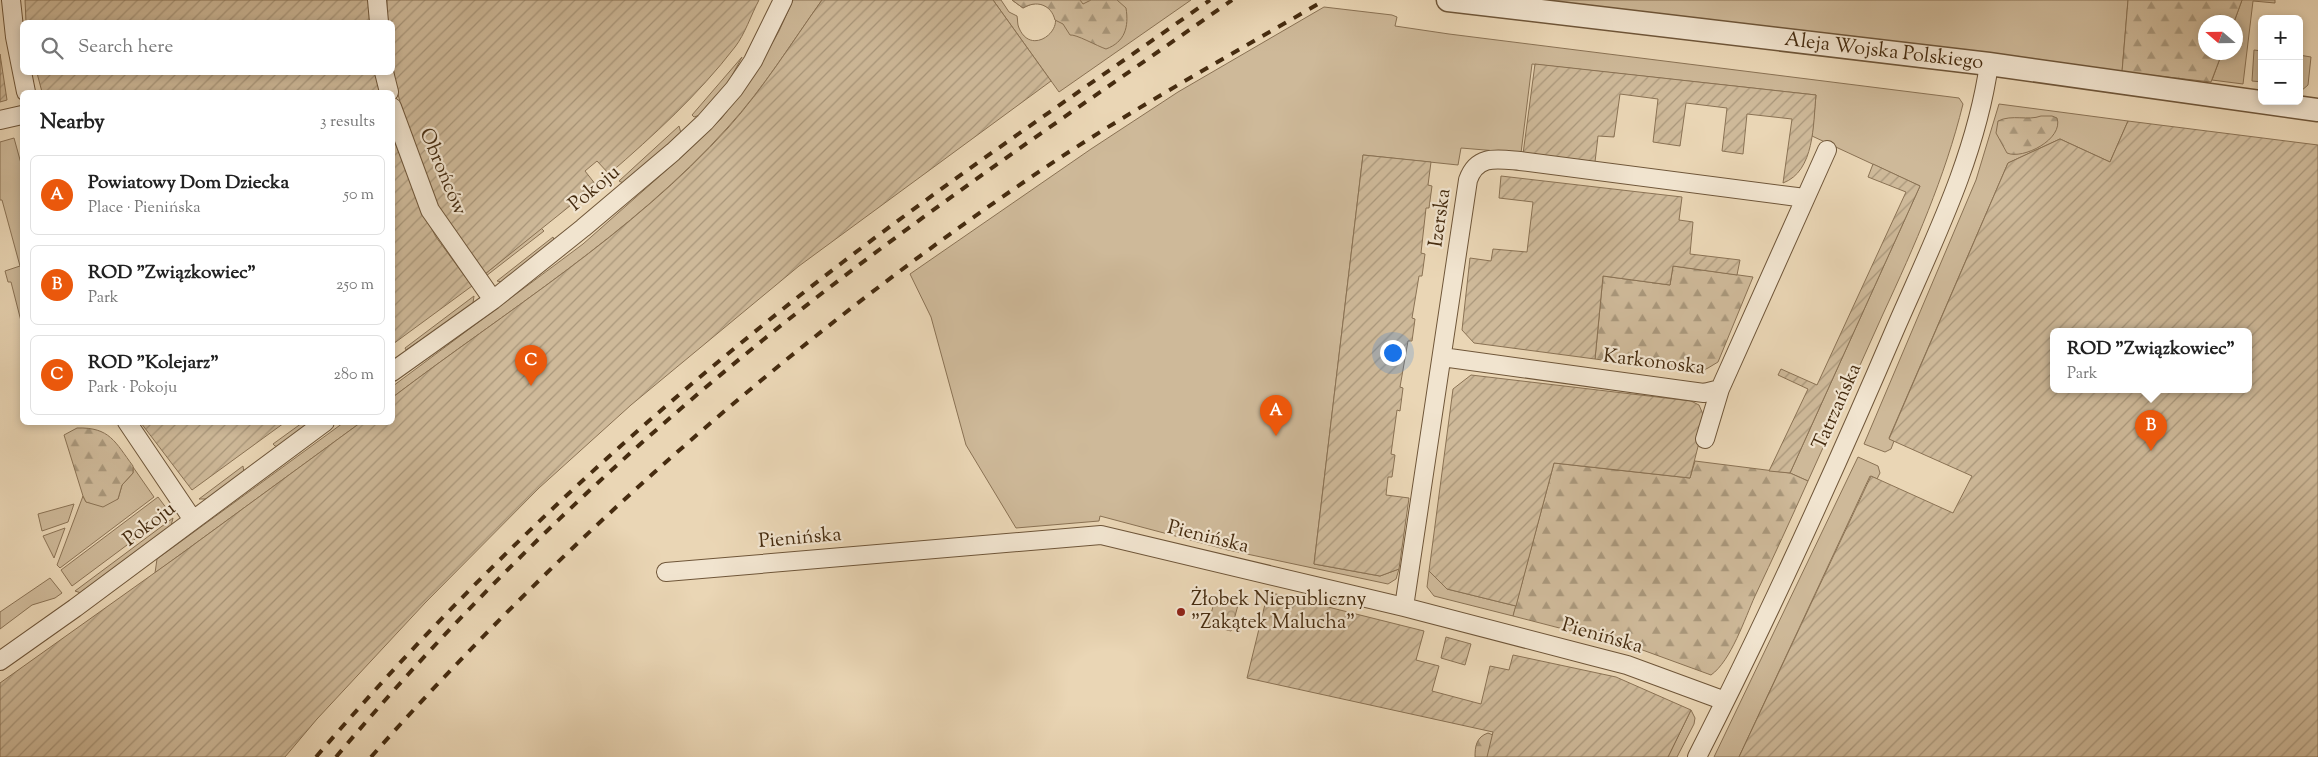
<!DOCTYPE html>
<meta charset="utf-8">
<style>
:root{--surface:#fff;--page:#f2f2f2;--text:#222;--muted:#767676;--line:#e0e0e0;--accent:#ea580c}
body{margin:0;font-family:"Sorts Mill Goudy",serif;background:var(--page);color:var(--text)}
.controls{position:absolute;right:15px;top:15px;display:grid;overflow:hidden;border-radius:8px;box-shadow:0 2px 8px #0003}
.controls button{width:45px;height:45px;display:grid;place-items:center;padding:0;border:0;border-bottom:1px solid var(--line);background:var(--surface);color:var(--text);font:25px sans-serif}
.compass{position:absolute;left:2198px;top:15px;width:45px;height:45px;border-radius:50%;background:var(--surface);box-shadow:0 2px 8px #0003;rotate:290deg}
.you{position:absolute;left:1392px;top:352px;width:18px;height:18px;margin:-12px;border:4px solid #fff;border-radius:50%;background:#1a73e8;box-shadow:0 0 0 8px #1a73e833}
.badge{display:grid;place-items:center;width:32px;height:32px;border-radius:50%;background:var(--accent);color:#fff;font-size:16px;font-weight:700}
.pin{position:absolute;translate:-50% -41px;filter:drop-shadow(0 1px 2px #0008)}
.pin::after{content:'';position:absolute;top:26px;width:18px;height:15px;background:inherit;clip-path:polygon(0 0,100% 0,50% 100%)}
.popup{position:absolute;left:2050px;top:328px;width:202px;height:65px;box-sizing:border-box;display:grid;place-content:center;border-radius:8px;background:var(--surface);filter:drop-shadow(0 1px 4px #0005);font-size:16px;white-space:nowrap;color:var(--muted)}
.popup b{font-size:19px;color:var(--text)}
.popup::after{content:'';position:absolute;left:50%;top:100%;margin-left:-10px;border:10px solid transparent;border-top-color:var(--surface)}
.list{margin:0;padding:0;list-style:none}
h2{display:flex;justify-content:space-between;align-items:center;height:65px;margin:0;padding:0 20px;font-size:21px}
h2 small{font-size:16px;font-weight:400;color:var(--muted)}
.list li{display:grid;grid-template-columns:32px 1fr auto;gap:15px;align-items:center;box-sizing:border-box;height:80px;margin:0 10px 10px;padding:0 10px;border:1px solid var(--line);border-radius:8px}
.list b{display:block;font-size:19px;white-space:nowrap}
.list p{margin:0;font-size:16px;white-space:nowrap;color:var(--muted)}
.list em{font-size:16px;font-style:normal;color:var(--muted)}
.icon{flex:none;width:28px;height:28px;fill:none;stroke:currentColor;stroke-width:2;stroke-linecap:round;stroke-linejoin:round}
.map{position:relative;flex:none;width:2318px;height:757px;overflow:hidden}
.search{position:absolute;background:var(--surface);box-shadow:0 2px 8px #0003;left:20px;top:20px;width:375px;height:55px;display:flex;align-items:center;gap:12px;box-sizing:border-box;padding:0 18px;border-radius:8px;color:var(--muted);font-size:19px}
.panel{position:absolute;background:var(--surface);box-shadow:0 2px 8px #0003;left:20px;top:90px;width:375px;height:335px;border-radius:8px}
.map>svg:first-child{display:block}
.grass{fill:#ceb999;stroke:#8a7254}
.forest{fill:url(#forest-firs);stroke:#8a7254}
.park{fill:url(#park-crowns);stroke:#8a7254}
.garden{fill:url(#garden-furrows);stroke:#8a7254;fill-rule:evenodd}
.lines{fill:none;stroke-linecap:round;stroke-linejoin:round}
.minor-casing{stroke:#6f5639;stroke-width:20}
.tertiary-casing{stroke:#6f5639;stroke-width:25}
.minor{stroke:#f1e4cf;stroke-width:18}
.tertiary{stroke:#f1e4cf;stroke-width:22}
.rail{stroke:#462c10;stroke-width:4;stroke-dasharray:9 9;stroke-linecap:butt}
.poi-dot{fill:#8f2418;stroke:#f1e4cf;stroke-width:2}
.labels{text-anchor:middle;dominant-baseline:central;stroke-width:4.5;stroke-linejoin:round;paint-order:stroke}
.street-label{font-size:20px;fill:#462c10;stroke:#f1e4cf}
.poi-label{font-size:20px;fill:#462c10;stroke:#f1e4cf;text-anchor:start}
</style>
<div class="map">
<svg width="2318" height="757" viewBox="0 0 2318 757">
<defs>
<pattern id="forest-firs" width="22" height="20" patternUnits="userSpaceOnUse" patternTransform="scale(1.25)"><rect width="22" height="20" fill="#ceb999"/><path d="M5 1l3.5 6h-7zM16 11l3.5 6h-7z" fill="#a9977b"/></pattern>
<pattern id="park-crowns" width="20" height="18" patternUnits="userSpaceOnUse" patternTransform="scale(1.25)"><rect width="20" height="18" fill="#ceb999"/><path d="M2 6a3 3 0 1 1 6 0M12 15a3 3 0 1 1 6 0" fill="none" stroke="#a9977b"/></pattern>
<pattern id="garden-furrows" width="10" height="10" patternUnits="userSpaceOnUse" patternTransform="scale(1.25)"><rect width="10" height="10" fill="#ceb999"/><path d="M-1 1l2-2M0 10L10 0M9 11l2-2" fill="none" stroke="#a9977b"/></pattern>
</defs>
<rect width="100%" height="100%" fill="#ead6b5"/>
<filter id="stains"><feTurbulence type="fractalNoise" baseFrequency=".004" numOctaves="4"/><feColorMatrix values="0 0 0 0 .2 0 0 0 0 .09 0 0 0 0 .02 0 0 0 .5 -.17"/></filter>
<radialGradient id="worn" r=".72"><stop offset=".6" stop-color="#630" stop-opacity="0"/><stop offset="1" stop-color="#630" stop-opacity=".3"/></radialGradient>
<path class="grass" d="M 793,0 L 822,0 C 792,42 763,89 728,127 C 632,234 506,311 393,397 L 393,386 L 583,244 L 687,152 L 721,119 L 754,76 L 779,31 Z
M 993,0 L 1001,0 L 1009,12 L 1017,16 C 1018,20 1017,24 1019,28 C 1033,61 1075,21 1045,6 C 1037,1 1031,4 1023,8 L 1012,0 L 1191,0 L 1059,92 Z
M 1532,0 L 2128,0 L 2122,72 Z
M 2242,0 L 2275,0 L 2275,3 L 2253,1 L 2243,84 L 2212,80 L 2222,53 L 2236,52 L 2236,22 L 2234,22 Z
M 1324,7 L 1392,15 L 1397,17 L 1395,26 L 1449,34 L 1959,98 L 1963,104 C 1945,177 1915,245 1883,314 C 1858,370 1833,425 1808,481 L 1790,473 L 1920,186 L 1812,136 L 1816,95 L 1532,64 L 1521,153 L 1461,148 L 1458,165 L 1363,155 L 1314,564 L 1380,576 L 1399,569 L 1396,579 L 1388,584 L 1228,550 L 1100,516 L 1099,521 L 1016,528 L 966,445 L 931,317 L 910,274 L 1091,149 L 1178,92 Z
M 2254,50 L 2262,51 L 2262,82 L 2252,81 Z
M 2299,55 L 2311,57 L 2308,85 L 2301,91 Z
M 742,57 L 729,81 L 700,115 L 694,117 L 692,115 Z
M 1999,104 L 2128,121 L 2110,162 L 2060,139 L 2008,163 L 1889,438 L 1894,441 L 1891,449 L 1885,452 L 1864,444 L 1976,180 Z
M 679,126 L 681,133 L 626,182 L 623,183 L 619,181 Z
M 14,138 L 22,167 L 22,325 L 11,282 L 8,282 L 5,271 L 20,266 L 2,200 L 0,200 L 0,142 Z
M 541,228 L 544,231 L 486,276 L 485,274 Z
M 553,237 L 554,240 L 502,282 L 497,281 Z
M 474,296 L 473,303 L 467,309 L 406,350 L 405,348 Z
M 302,423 L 312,423 L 279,447 L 275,446 L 273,444 Z
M 343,423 L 360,423 L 155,573 L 157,559 Z
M 1858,457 L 1878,466 L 1880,473 L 1877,479 L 1870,476 L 1739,757 L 1714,757 Z
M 243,466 L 244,473 L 208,499 L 199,499 Z
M 133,467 L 154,497 L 60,568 L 57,565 L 83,496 L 86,502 L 118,499 L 122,485 L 133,473 Z
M 158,497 L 170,513 L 72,586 L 61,570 Z
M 74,504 L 68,522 L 42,531 L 38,514 Z
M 173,518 L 171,526 L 81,593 L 75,591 Z
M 65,528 L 54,558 L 43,536 Z
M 1429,571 L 1447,589 L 1516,606 L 1513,616 L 1434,596 L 1427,587 Z
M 50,578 L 62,593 L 55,598 L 32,605 L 0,629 L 0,612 Z
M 1691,710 L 1695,718 L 1694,724 L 1677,757 L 1668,757 Z"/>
<path class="forest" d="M 1012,0 L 1080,0 L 1083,4 L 1091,0 L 1117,0 L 1126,8 C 1129,27 1125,42 1106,49 C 1097,46 1076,34 1070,35 L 1063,24 L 1055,20 C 1051,4 1036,0 1023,8 Z
M 2128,0 L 2242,0 L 2234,22 L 2206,22 L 2206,52 L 2222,53 L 2211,82 L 2122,72 Z
M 2041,116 L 2052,116 L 2057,118 C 2064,139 2023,160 2007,153 L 1996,133 L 1998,121 C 2012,114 2028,121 2041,116 Z
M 1673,266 L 1753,277 L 1718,362 L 1708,368 L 1698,373 L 1595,359 L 1603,276 L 1670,285 Z
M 77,428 C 110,427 115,442 133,466 L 133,473 L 122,485 L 118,499 L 103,507 L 86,502 L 83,496 L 64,435 Z
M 1695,461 L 1790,473 L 1808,481 C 1791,519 1773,558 1755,596 C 1745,618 1731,661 1711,675 L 1637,648 L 1513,616 L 1554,463 L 1690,478 Z
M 1488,733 L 1493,735 L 1539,757 L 1475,757 C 1475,747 1476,737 1488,733 Z"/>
<path class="park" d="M 1215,599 L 1238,605 L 1231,631 L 1208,625 Z"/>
<path class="garden" d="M 25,0 L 369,0 L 370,22 L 26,22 Z
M 387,0 L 759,0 C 751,15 745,34 735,47 C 698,95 654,135 609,174 L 597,161 L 585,171 L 596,185 L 485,274 L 436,205 L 404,117 L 394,79 L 392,22 L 387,22 Z
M 822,0 L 993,0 L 1051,81 L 799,266 L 631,405 L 539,488 L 425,603 L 317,719 L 285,757 L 0,757 L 0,683 L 181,554 L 360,423 L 392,422 L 393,397 C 506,311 632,234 728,128 C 763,89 792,42 822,0 Z
M 0,54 L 7,100 L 0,102 Z
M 1535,64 L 1816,95 C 1813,124 1815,171 1783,183 L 1792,119 L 1747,114 L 1743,154 L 1722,151 L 1727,108 L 1686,103 L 1680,146 L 1653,142 L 1658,99 L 1620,94 L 1614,137 L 1598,136 L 1595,162 L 1523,154 Z
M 37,73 L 376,73 L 381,92 L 42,92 Z
M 2128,121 L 2318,145 L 2318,757 L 1739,757 L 1871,476 L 1953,513 L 1972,476 L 1889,439 L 2008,163 L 2060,139 L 2110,162 ZM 2054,332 L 2248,332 L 2248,390 L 2054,390 Z
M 392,135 L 423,212 L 436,237 L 472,286 L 393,344 Z
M 1363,155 L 1431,162 L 1428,185 L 1432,186 L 1429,208 L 1426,208 L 1421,253 L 1425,254 L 1422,276 L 1419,276 L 1412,318 L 1415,319 L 1412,341 L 1408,341 L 1400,387 L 1403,388 L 1400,411 L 1397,410 L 1391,454 L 1395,455 L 1392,477 L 1388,477 L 1386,495 L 1409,498 L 1399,569 L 1380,576 L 1314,564 Z
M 1873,164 L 1920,186 L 1790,473 L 1769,471 L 1808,389 L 1778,375 L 1781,369 L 1817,385 L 1906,192 L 1868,177 Z
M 1501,176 L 1682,197 L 1679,220 L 1693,222 L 1690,254 L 1740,260 L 1737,275 L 1673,266 L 1670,285 L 1603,276 L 1595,359 L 1474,343 L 1462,330 L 1470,258 L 1491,261 L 1493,249 L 1527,252 L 1533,202 L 1499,198 Z
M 1471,375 L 1691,401 L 1699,405 L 1705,419 L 1690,478 L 1554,463 L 1516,606 L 1447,589 L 1429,571 L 1453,389 Z
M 141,423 L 284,423 L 192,490 Z
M 1268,592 L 1424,631 L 1416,660 L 1439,666 L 1432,691 L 1481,704 L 1490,666 L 1509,670 L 1513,655 L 1616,677 L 1691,710 L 1668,757 L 1487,757 L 1493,732 L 1247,678 Z
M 1446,637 L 1471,644 L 1465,665 L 1441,658 Z"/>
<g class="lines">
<g class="minor-casing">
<path id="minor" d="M 11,0 L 15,37 L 26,92
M 377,0 L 379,22
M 384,72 L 389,92
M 392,107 L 430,210 L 493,300
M 0,120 L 22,115
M 1442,357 L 1689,391 L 1704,393 L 1720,389 L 1827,150
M 392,372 L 493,300 L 583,228 L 673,152 L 705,122 L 734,89 L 753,61 L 783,0
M 127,422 L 193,520
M 1705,439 L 1720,389
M 666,572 L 1101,535 L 1404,607 L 1592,656 L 1627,665 L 1725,701
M 1404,607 L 1468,180 C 1477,154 1498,159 1520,161 L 1805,198
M 0,661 L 75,608 L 325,422
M 1697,757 C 1769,616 1834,472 1896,327 C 1933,242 1976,157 1989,64"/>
</g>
<g class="tertiary-casing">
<g id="tertiary">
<path id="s1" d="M 1448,0 L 1989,64 L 2318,110"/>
</g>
</g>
<use href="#minor" class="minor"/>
<use href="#tertiary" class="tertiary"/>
<path class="rail" d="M 316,757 C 448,603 594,462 752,334 C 898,214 1055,109 1210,0
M 336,757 C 463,606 605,468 758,344 C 909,221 1073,112 1232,0
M 371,757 C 569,534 793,339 1040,171 C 1132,109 1229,56 1325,0"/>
</g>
<circle class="poi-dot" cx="1181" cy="612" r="5"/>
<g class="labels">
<g class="street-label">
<text stroke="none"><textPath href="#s1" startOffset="439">Aleja Wojska Polskiego</textPath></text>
<text transform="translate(442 172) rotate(67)">Obrońców</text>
<text transform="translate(595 189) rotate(-40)">Pokoju</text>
<text transform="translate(1441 218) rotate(-82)">Izerska</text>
<text transform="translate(1654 363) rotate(7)">Karkonoska</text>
<text transform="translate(1838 407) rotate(-66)">Tatrzańska</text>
<text transform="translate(150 525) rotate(-37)">Pokoju</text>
<text transform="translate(1208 538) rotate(14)">Pienińska</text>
<text transform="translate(800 539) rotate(-5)">Pienińska</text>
<text transform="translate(1602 637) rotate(16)">Pienińska</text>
</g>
<g class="poi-label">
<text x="1191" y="600">Żłobek Niepubliczny<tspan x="1191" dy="23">"Zakątek Malucha"</tspan></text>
</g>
</g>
<rect width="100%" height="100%" filter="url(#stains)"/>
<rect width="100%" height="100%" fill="url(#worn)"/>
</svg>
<div class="controls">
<button>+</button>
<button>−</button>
</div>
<svg class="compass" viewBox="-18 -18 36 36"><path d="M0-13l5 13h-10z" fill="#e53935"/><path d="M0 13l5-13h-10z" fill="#767676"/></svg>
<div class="you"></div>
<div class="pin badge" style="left:1276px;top:436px">A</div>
<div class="pin badge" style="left:2151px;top:451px">B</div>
<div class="popup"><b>ROD &quot;Związkowiec&quot;</b>Park</div>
<div class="pin badge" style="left:531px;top:386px">C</div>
<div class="search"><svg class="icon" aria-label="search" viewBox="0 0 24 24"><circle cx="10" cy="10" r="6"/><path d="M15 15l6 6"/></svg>Search here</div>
<section class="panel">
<h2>Nearby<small>3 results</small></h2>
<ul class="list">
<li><span class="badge">A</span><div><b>Powiatowy Dom Dziecka</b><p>Place · Pienińska</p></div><em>50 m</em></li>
<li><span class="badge">B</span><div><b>ROD &quot;Związkowiec&quot;</b><p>Park</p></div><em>250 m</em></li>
<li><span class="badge">C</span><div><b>ROD &quot;Kolejarz&quot;</b><p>Park · Pokoju</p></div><em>280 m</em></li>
</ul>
</section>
</div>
